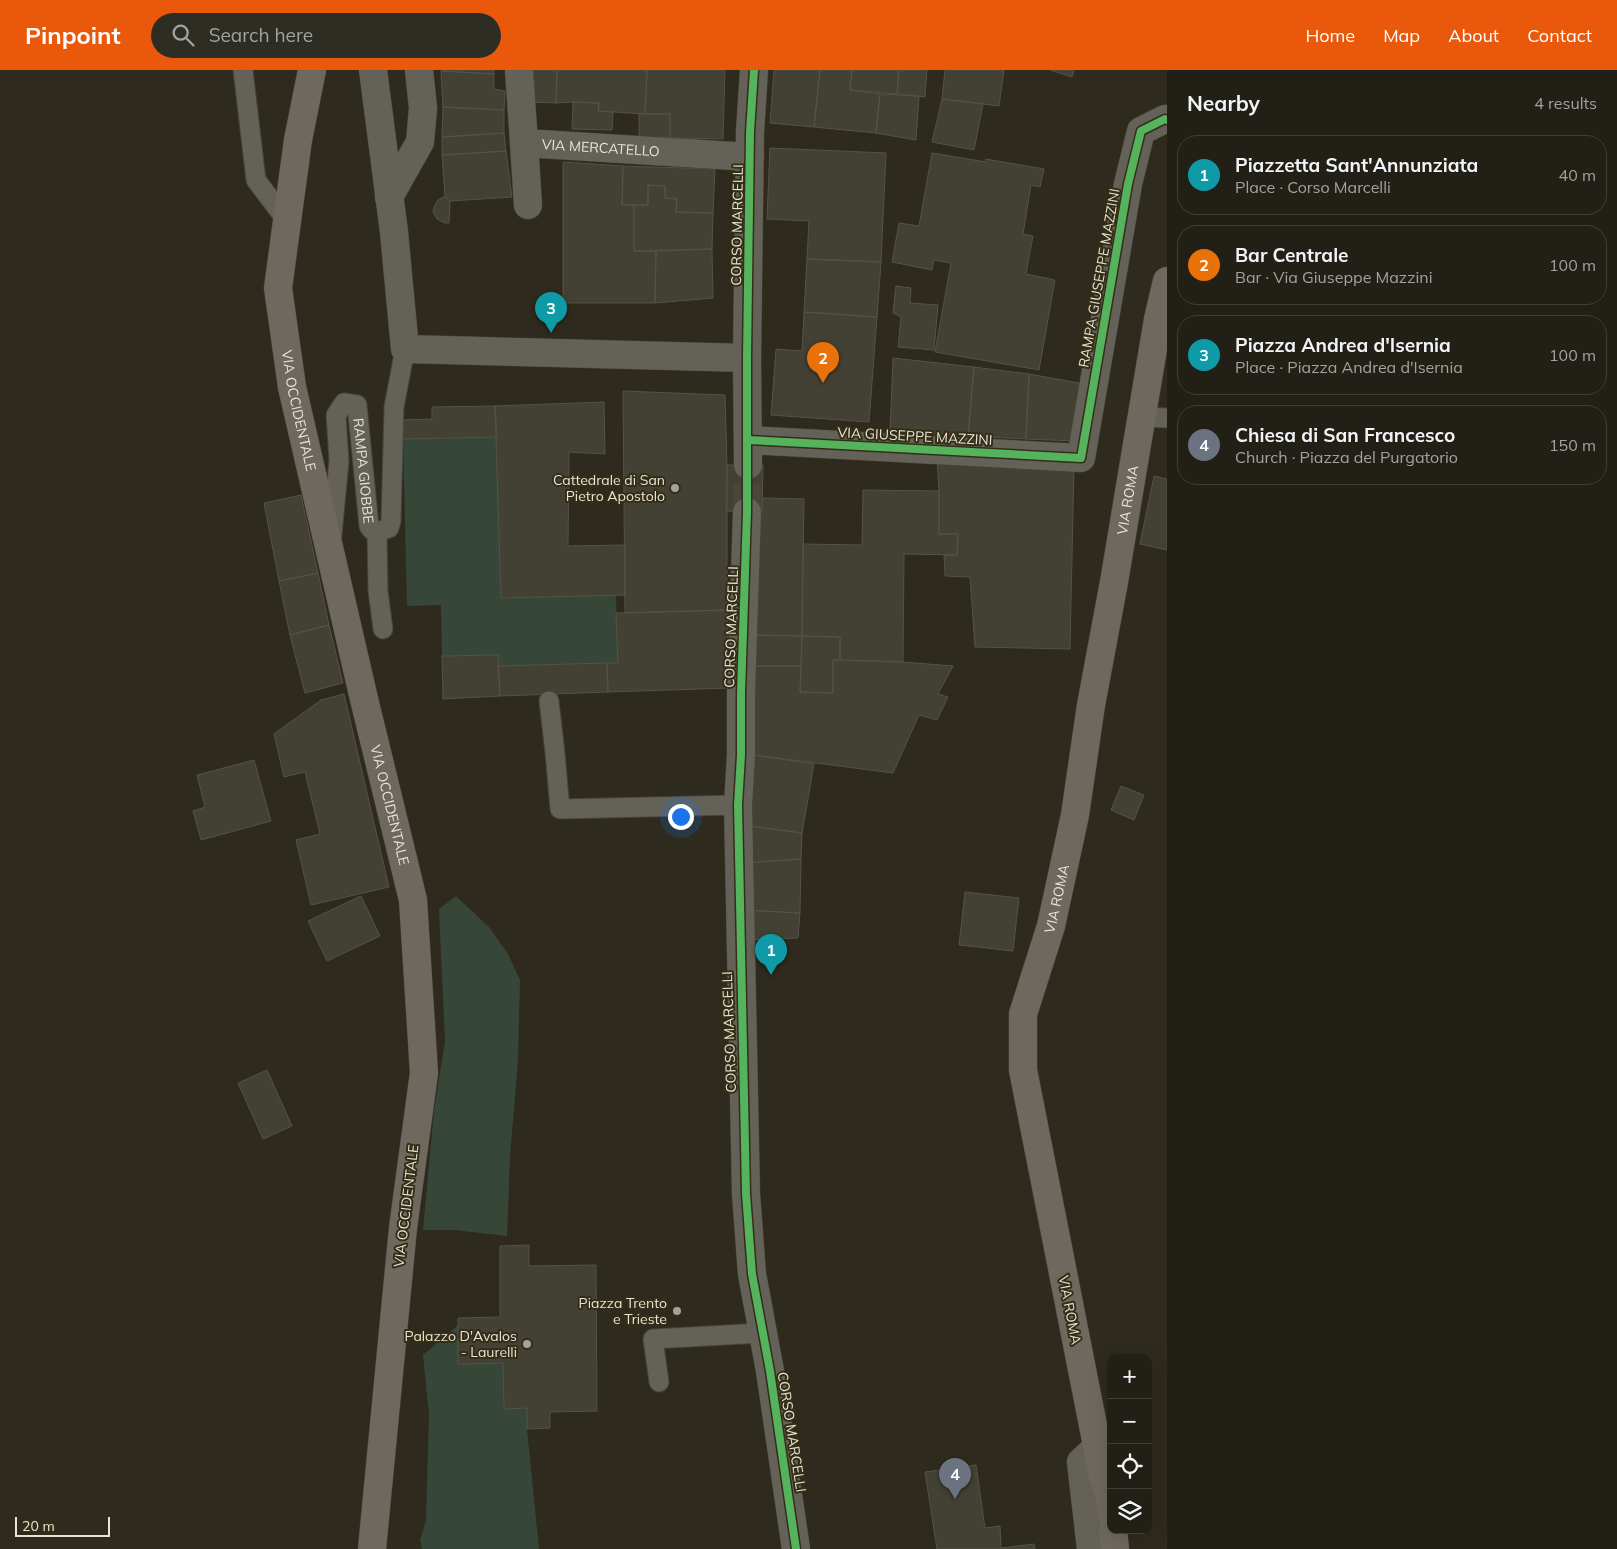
<!DOCTYPE html>
<meta charset="utf-8">
<style>
:root{--surface:#222016;--page:#2e2d23;--text:#f1f3f6;--muted:#a2a3a1;--line:#3f3e35;--accent:#ea580c}
body{margin:0;font-family:Mulish,sans-serif;background:var(--page);color:var(--text)}
.controls{position:absolute;right:15px;bottom:15px;display:grid;overflow:hidden;border-radius:10px;box-shadow:0 5px 20px #0002}
.controls button{width:45px;height:45px;display:grid;place-items:center;padding:0;border:0;border-bottom:1px solid var(--line);background:var(--surface);color:var(--text);font:25px sans-serif}
.scale{position:absolute;left:15px;bottom:12px;width:95px;box-sizing:border-box;padding-left:5px;border:2px solid #e7e3d5;border-top:0;font-size:14px;line-height:18px;white-space:nowrap;color:#e7e3d5;-webkit-text-stroke:4px #342e17;paint-order:stroke}
.you{position:absolute;left:680px;top:746px;width:18px;height:18px;margin:-12px;border:4px solid #fff;border-radius:50%;background:#1a73e8;box-shadow:0 0 0 8px #1a73e833}
.badge{display:grid;place-items:center;width:32px;height:32px;border-radius:50%;background:var(--accent);color:#fff;font-size:16px;font-weight:700}
.pin{position:absolute;translate:-50% -41px;filter:drop-shadow(0 1px 2px #0008)}
.pin::after{content:'';position:absolute;top:26px;width:18px;height:15px;background:inherit;clip-path:polygon(0 0,100% 0,50% 100%)}
.list{margin:0;padding:0;list-style:none}
h2{display:flex;justify-content:space-between;align-items:center;height:65px;margin:0;padding:0 20px;font-size:21px}
h2 small{font-size:16px;font-weight:400;color:var(--muted)}
.list li{display:grid;grid-template-columns:32px 1fr auto;gap:15px;align-items:center;box-sizing:border-box;height:80px;margin:0 10px 10px;padding:0 10px;border:1px solid var(--line);border-radius:20px}
.list b{display:block;font-size:19px;white-space:nowrap}
.list p{margin:0;font-size:16px;white-space:nowrap;color:var(--muted)}
.list em{font-size:16px;font-style:normal;color:var(--muted)}
.icon{flex:none;width:28px;height:28px;fill:none;stroke:currentColor;stroke-width:2;stroke-linecap:round;stroke-linejoin:round}
.map{position:relative;flex:none;width:1167px;height:1479px;overflow:hidden}
header{display:flex;align-items:center;gap:30px;box-sizing:border-box;height:70px;padding:0 25px;background:var(--accent);color:#fff}
header strong{font-size:24px}
nav{display:flex;gap:28px;margin-inline-start:auto;font-size:18px}
.search{width:350px;height:45px;background:var(--page);display:flex;align-items:center;gap:12px;box-sizing:border-box;padding:0 18px;border-radius:28px;color:var(--muted);font-size:19px}
main{display:flex}
aside{flex:1;background:var(--surface)}
.map>svg:first-child{display:block}
.green{fill:#36473a}
.building{fill:#434034;stroke:#555247}
.lines{fill:none;stroke-linecap:round;stroke-linejoin:round}
.street-tunnel{stroke:#4a4639;stroke-width:28;stroke-dasharray:28 14;stroke-linecap:butt}
.lane-casing{stroke:#47443a;stroke-width:21}
.street-casing{stroke:#47443a;stroke-width:29}
.secondary-casing{stroke:#47443a;stroke-width:29}
.lane{stroke:#646158;stroke-width:19}
.street{stroke:#646158;stroke-width:28}
.secondary{stroke:#6e685e;stroke-width:28}
.cycleway-casing{stroke:#342e17;stroke-width:11}
.cycleway{stroke:#56b35d;stroke-width:8}
.poi-dot{fill:#a6a295;stroke:#342e17;stroke-width:2}
.labels{text-anchor:middle;dominant-baseline:central;stroke-width:4;stroke-linejoin:round;paint-order:stroke}
.street-label{font-size:14px;fill:#e7e3d5;stroke:#342e17}
.poi-label{font-size:14px;fill:#e7e3d5;stroke:#342e17;text-anchor:end}
</style>
<header>
<strong>Pinpoint</strong>
<div class="search"><svg class="icon" aria-label="search" viewBox="0 0 24 24"><circle cx="10" cy="10" r="6"/><path d="M15 15l6 6"/></svg>Search here</div>
<nav><a>Home</a><a>Map</a><a>About</a><a>Contact</a></nav>
</header>
<main>
<div class="map">
<svg width="1167" height="1479" viewBox="0 0 1167 1479">
<rect width="100%" height="100%" fill="#2e2a1d"/>
<path class="green" d="M 497,367 L 501,528 L 616,525 L 618,593 L 498,596 L 498,585 L 442,586 L 441,535 L 407,536 L 403,369 Z
M 456,826 L 489,857 L 508,884 L 520,910 L 518,990 L 510,1087 L 507,1166 L 455,1160 L 423,1160 L 434,1041 L 445,971 L 439,839 Z
M 458,1255 L 503,1293 L 504,1338 L 527,1338 L 527,1359 L 539,1479 L 422,1479 L 420,1470 L 426,1450 L 429,1344 L 423,1285 Z"/>
<path class="building" d="M 441,0 L 494,0 L 494,4 L 441,1 Z
M 531,0 L 557,0 L 556,33 L 530,32 Z
M 557,0 L 647,0 L 645,44 L 598,41 L 599,33 L 573,32 L 556,33 Z
M 647,0 L 725,0 L 723,69 L 670,68 L 670,44 L 645,44 Z
M 774,0 L 820,0 L 814,57 L 770,53 Z
M 820,0 L 852,0 L 850,20 L 880,24 L 876,63 L 814,57 Z
M 852,0 L 899,0 L 897,24 L 850,20 Z
M 899,0 L 927,0 L 925,27 L 897,24 Z
M 945,0 L 1004,0 L 999,36 L 942,29 Z
M 1050,0 L 1074,0 L 1072,7 Z
M 441,1 L 494,4 L 494,19 L 505,21 L 504,40 L 443,37 Z
M 880,24 L 919,26 L 916,70 L 876,63 Z
M 942,29 L 983,34 L 974,80 L 932,72 Z
M 573,32 L 599,33 L 598,41 L 613,42 L 612,60 L 572,59 Z
M 443,37 L 504,40 L 504,63 L 442,67 Z
M 639,44 L 670,44 L 670,68 L 639,68 Z
M 504,63 L 506,81 L 442,85 L 442,67 Z
M 770,78 L 886,83 L 881,192 L 807,189 L 809,151 L 767,149 Z
M 506,81 L 512,127 L 450,131 L 445,126 L 442,85 Z
M 932,83 L 986,92 L 986,89 L 1044,99 L 1040,117 L 1031,115 L 1023,164 L 1033,166 L 1026,204 L 1055,210 L 1039,300 L 935,282 L 951,193 L 934,190 L 932,200 L 892,192 L 899,153 L 919,156 Z
M 563,92 L 623,96 L 622,135 L 634,135 L 634,181 L 656,181 L 655,233 L 563,233 Z
M 623,96 L 715,99 L 713,143 L 676,142 L 677,129 L 665,128 L 665,116 L 648,115 L 648,135 L 622,135 Z
M 648,115 L 665,116 L 665,128 L 677,129 L 676,142 L 713,143 L 712,179 L 634,181 L 634,135 L 648,135 Z
M 445,126 L 450,131 L 449,153 L 445,153 L 437,149 L 433,142 L 434,137 L 438,130 Z
M 712,179 L 713,228 L 655,233 L 656,181 Z
M 807,189 L 881,192 L 877,247 L 804,242 Z
M 896,216 L 911,218 L 910,233 L 938,235 L 934,280 L 898,277 L 901,247 L 893,243 Z
M 804,242 L 877,247 L 869,352 L 771,345 L 776,279 L 802,281 Z
M 893,288 L 974,297 L 968,366 L 890,360 Z
M 974,297 L 1029,304 L 1026,369 L 968,366 Z
M 1029,304 L 1079,313 L 1075,371 L 1026,369 Z
M 623,321 L 725,325 L 727,395 L 727,540 L 625,543 Z
M 604,332 L 605,384 L 569,382 L 568,476 L 625,475 L 625,525 L 501,528 L 495,336 Z
M 495,336 L 497,367 L 403,369 L 403,350 L 432,349 L 432,337 Z
M 937,387 L 1074,393 L 1070,579 L 975,577 L 970,507 L 945,506 L 944,485 L 957,485 L 958,464 L 939,464 L 939,421 Z
M 727,395 L 763,395 L 762,442 L 726,441 Z
M 1154,406 L 1167,409 L 1167,480 L 1140,474 Z
M 863,420 L 939,421 L 939,464 L 958,464 L 957,485 L 904,484 L 903,592 L 840,590 L 840,567 L 802,566 L 803,474 L 862,475 Z
M 301,425 L 318,503 L 279,511 L 264,433 Z
M 763,428 L 804,429 L 802,566 L 752,565 L 754,442 L 762,442 Z
M 318,503 L 329,555 L 290,565 L 279,511 Z
M 727,540 L 729,618 L 608,622 L 607,593 L 618,593 L 616,543 Z
M 329,555 L 343,613 L 305,623 L 290,565 Z
M 752,565 L 802,566 L 801,596 L 751,596 Z
M 802,566 L 840,567 L 840,590 L 833,590 L 833,623 L 800,622 Z
M 498,585 L 500,626 L 443,629 L 442,586 Z
M 833,590 L 903,592 L 953,596 L 938,624 L 948,627 L 937,650 L 919,645 L 893,703 L 746,684 L 751,596 L 801,596 L 800,622 L 833,623 Z
M 607,593 L 608,622 L 500,626 L 498,596 Z
M 344,624 L 389,817 L 311,835 L 296,770 L 320,764 L 305,702 L 284,707 L 274,664 L 321,630 Z
M 746,684 L 814,694 L 802,763 L 743,755 Z
M 254,690 L 271,751 L 201,770 L 193,741 L 205,737 L 197,705 Z
M 1121,716 L 1144,725 L 1134,750 L 1111,740 Z
M 743,755 L 802,763 L 801,789 L 743,793 Z
M 801,789 L 800,843 L 744,840 L 743,793 Z
M 965,822 L 1019,828 L 1013,881 L 959,875 Z
M 361,826 L 380,866 L 327,891 L 308,851 Z
M 744,840 L 800,843 L 798,868 L 744,870 Z
M 267,1000 L 292,1056 L 263,1069 L 238,1013 Z
M 529,1175 L 529,1196 L 596,1195 L 597,1341 L 550,1342 L 550,1358 L 527,1359 L 527,1338 L 504,1339 L 503,1293 L 458,1294 L 458,1248 L 500,1247 L 500,1176 Z
M 976,1395 L 985,1458 L 1000,1456 L 1001,1478 L 1034,1474 L 1035,1479 L 937,1479 L 925,1402 Z"/>
<g class="lines">
<path class="street-tunnel" d="M 747,442 L 748,395"/>
<g class="lane-casing">
<g id="lane">
<path d="M 243,0 L 256,110 L 287,151"/>
<path d="M 1142,347 L 1167,348"/>
<path d="M 377,462 L 378,521 L 383,559"/>
<path id="s1" d="M 332,465 L 339,391 L 336,345 L 344,333 L 357,335 L 369,456 L 372,460 L 377,462 L 389,458 L 391,451 L 394,337 L 405,279"/>
<path d="M 549,631 L 555,683 L 560,739 L 738,735"/>
<path d="M 659,1312 L 653,1269 L 762,1263"/>
</g>
</g>
<g class="street-casing">
<g id="street">
<path d="M 373,0 L 394,162 L 405,279 L 747,288"/>
<path id="s2" d="M 519,0 L 524,73 L 750,87"/>
<path d="M 524,73 L 528,135"/>
<path d="M 389,127 L 420,72 L 423,38 L 419,0"/>
<path d="M 748,370 L 1081,388 L 1128,114 L 1141,61 L 1165,49 L 1167,50"/>
<path d="M 748,395 L 747,288 L 750,62 L 754,0"/>
<path d="M 747,442 L 741,623 L 741,685 L 738,735 L 746,1124 L 752,1204 L 770,1301 L 796,1479"/>
<path d="M 1091,1479 L 1081,1392 L 1097,1377"/>
</g>
</g>
<g class="secondary-casing">
<g id="secondary">
<path id="s3" d="M 312,0 L 298,70 L 278,218 L 292,317 L 364,629 L 413,830 L 424,1003 L 403,1158 L 372,1479"/>
<path id="s4" d="M 1111,1444 L 1109,1425 L 1103,1406 L 1023,1000 L 1023,944 L 1051,856 L 1075,745 L 1091,635 L 1114,512 L 1158,249 L 1167,211"/>
<path d="M 1113,1460 L 1115,1479"/>
</g>
</g>
<use href="#lane" class="lane"/>
<use href="#street" class="street"/>
<use href="#secondary" class="secondary"/>
<g class="cycleway-casing">
<path id="cycleway" d="M 754,0 L 750,62 L 747,288 L 747,442 L 741,623 L 741,685 L 738,735 L 746,1124 L 752,1204 L 770,1301 L 796,1479
M 748,370 L 1081,388 L 1128,114 L 1141,61 L 1165,49 L 1167,50"/>
</g>
<use href="#cycleway" class="cycleway"/>
</g>
<g class="poi-dot">
<circle cx="675" cy="418" r="5"/>
<circle cx="677" cy="1241" r="5"/>
<circle cx="527" cy="1274" r="5"/>
</g>
<g class="labels">
<g class="street-label">
<text stroke="none"><textPath href="#s2" startOffset="150">VIA MERCATELLO</textPath></text>
<text transform="translate(737 155) rotate(-89)">CORSO MARCELLI</text>
<text transform="translate(1099 208) rotate(-80)">RAMPA GIUSEPPE MAZZINI</text>
<text stroke="none"><textPath href="#s3" startOffset="345">VIA OCCIDENTALE</textPath></text>
<text transform="translate(915 366) rotate(3)">VIA GIUSEPPE MAZZINI</text>
<text stroke="none"><textPath href="#s1" startOffset="214">RAMPA GIOBBE</textPath></text>
<text stroke="none"><textPath href="#s4" startOffset="1034">VIA ROMA</textPath></text>
<text transform="translate(731 557) rotate(-88)">CORSO MARCELLI</text>
<text stroke="none"><textPath href="#s3" startOffset="750">VIA OCCIDENTALE</textPath></text>
<text stroke="none"><textPath href="#s4" startOffset="629">VIA ROMA</textPath></text>
<text transform="translate(729 962) rotate(-92)">CORSO MARCELLI</text>
<text transform="translate(406 1136) rotate(-83)">VIA OCCIDENTALE</text>
<text transform="translate(1070 1240) rotate(79)">VIA ROMA</text>
<text transform="translate(792 1362) rotate(81)">CORSO MARCELLI</text>
</g>
<g class="poi-label">
<text x="665" y="410">Cattedrale di San<tspan x="665" dy="16">Pietro Apostolo</tspan></text>
<text x="667" y="1233">Piazza Trento<tspan x="667" dy="16">e Trieste</tspan></text>
<text x="517" y="1266">Palazzo D'Avalos<tspan x="517" dy="16">- Laurelli</tspan></text>
</g>
</g>
</svg>
<div class="controls">
<button>+</button>
<button>−</button>
<button><svg class="icon" aria-label="locate" viewBox="0 0 24 24"><circle cx="12" cy="12" r="6"/><path d="M12 2v4M12 18v4M2 12h4M18 12h4"/></svg></button>
<button><svg class="icon" aria-label="layers" viewBox="0 0 24 24"><path d="M12 4l9 5-9 5-9-5zM3 14l9 5 9-5"/></svg></button>
</div>
<div class="scale">20 m</div>
<div class="you"></div>
<div class="pin badge" style="left:771px;top:905px;background:#0f9aa8">1</div>
<div class="pin badge" style="left:823px;top:313px;background:#e8710a">2</div>
<div class="pin badge" style="left:551px;top:263px;background:#0f9aa8">3</div>
<div class="pin badge" style="left:955px;top:1429px;background:#6b7280">4</div>
</div>
<aside>
<h2>Nearby<small>4 results</small></h2>
<ul class="list">
<li><span class="badge" style="background:#0f9aa8">1</span><div><b>Piazzetta Sant'Annunziata</b><p>Place · Corso Marcelli</p></div><em>40 m</em></li>
<li><span class="badge" style="background:#e8710a">2</span><div><b>Bar Centrale</b><p>Bar · Via Giuseppe Mazzini</p></div><em>100 m</em></li>
<li><span class="badge" style="background:#0f9aa8">3</span><div><b>Piazza Andrea d'Isernia</b><p>Place · Piazza Andrea d'Isernia</p></div><em>100 m</em></li>
<li><span class="badge" style="background:#6b7280">4</span><div><b>Chiesa di San Francesco</b><p>Church · Piazza del Purgatorio</p></div><em>150 m</em></li>
</ul>
</aside>
</main>
